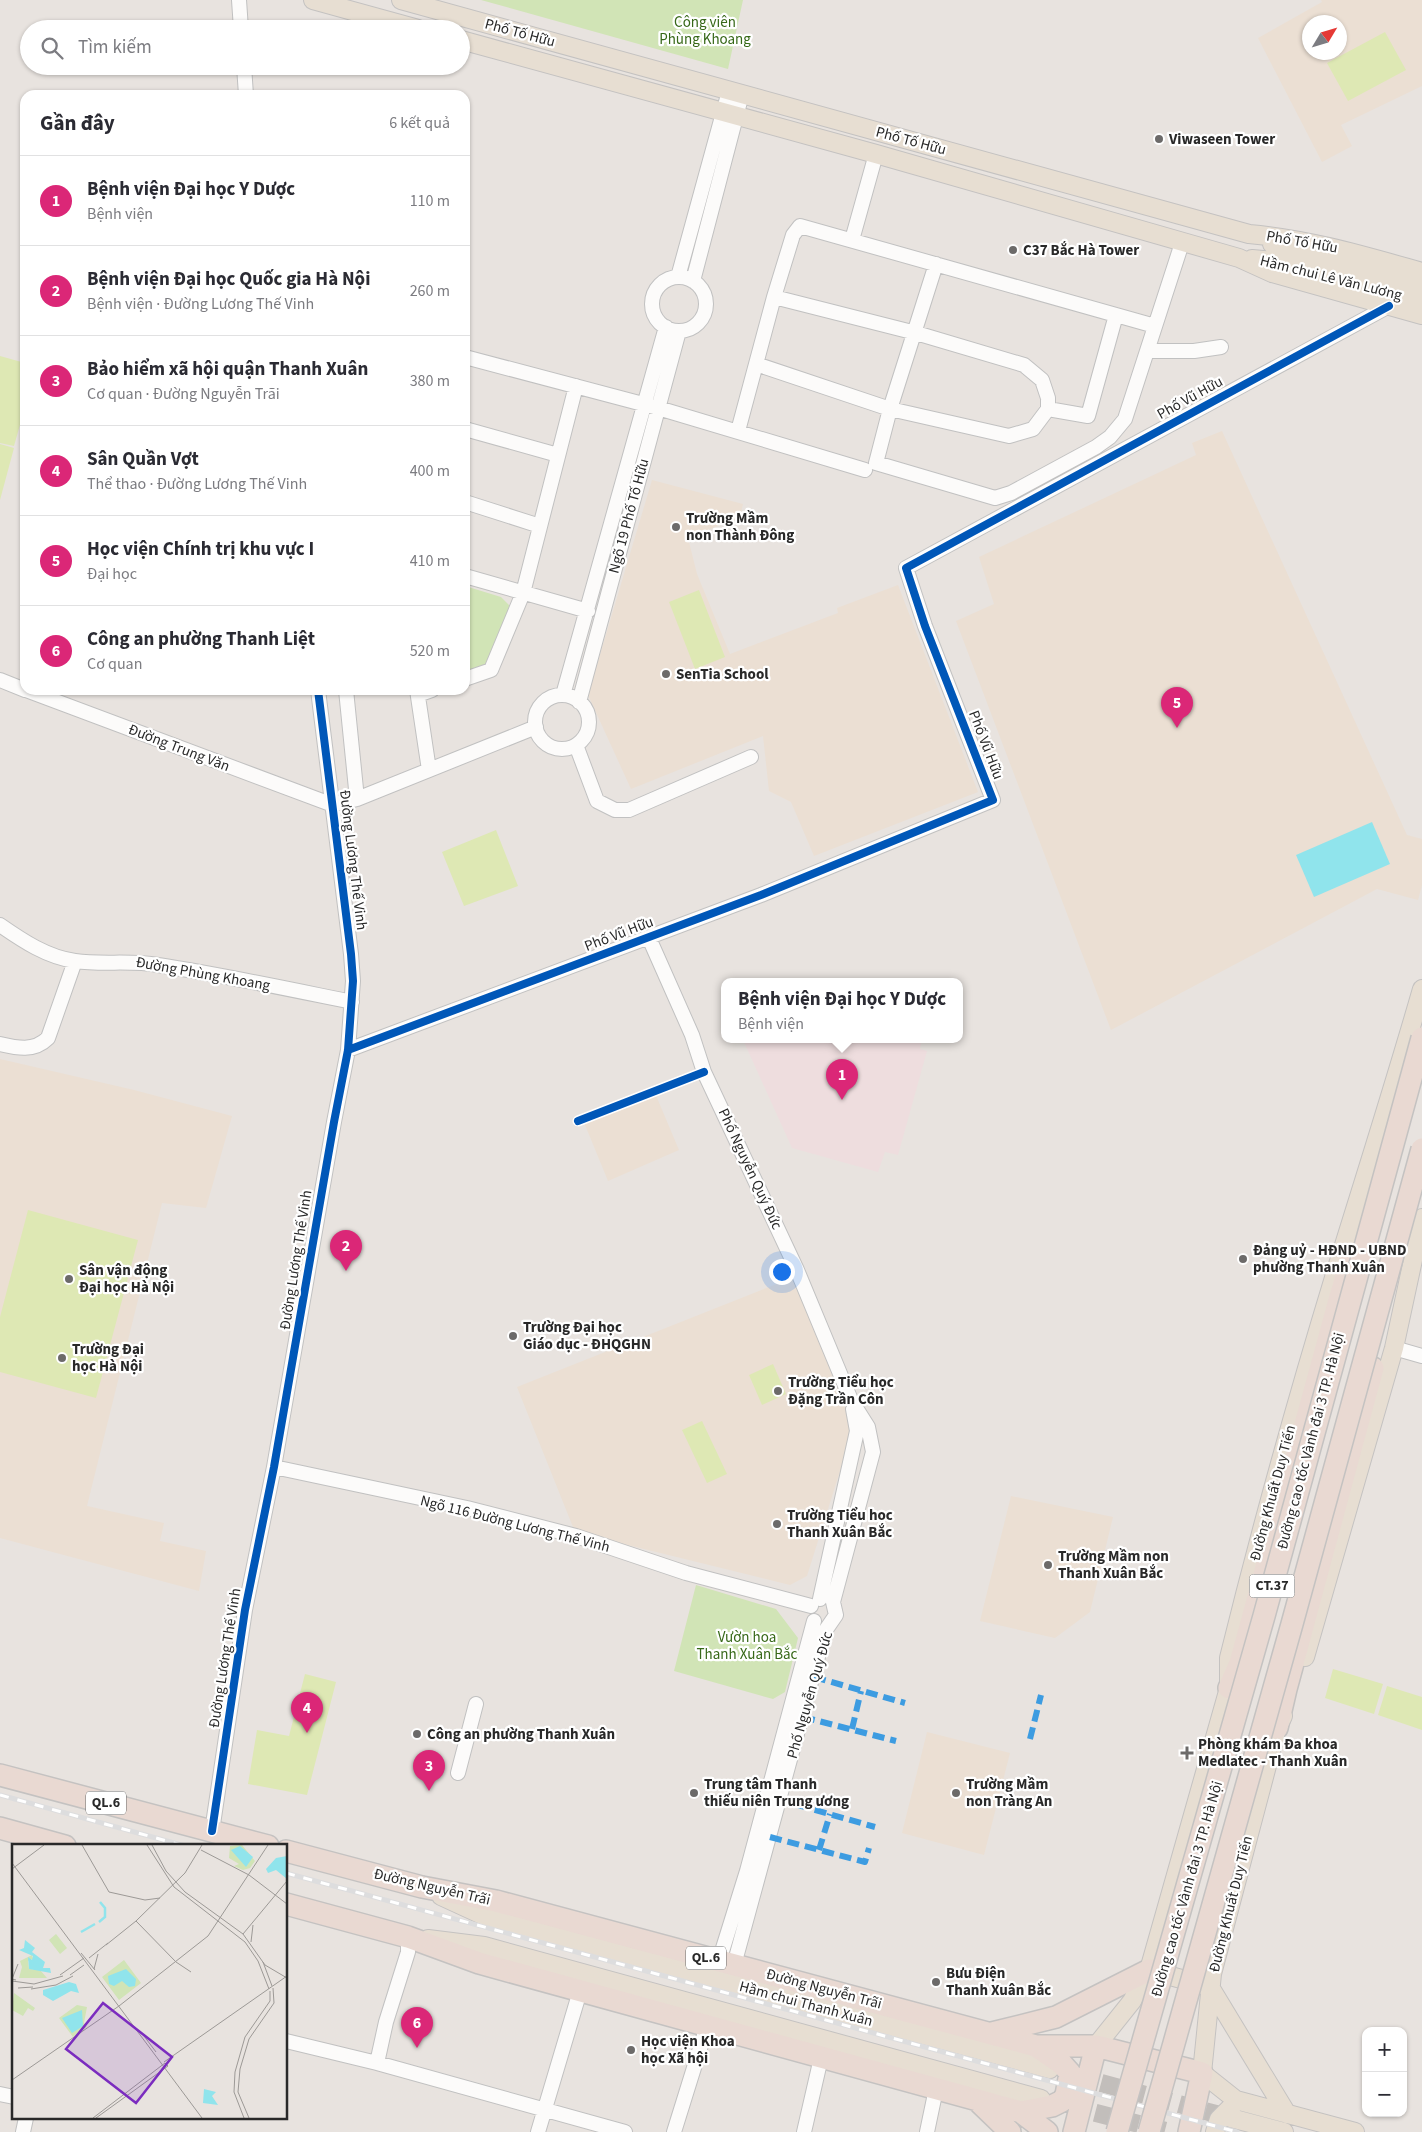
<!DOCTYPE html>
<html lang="vi">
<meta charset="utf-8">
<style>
:root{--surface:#fff;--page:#f2f2f3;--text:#2b2b33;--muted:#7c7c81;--line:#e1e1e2;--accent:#db2777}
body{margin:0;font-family:"Source Sans 3",sans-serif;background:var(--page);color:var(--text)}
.controls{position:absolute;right:15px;bottom:15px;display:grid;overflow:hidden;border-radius:10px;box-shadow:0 1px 4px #0004}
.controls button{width:45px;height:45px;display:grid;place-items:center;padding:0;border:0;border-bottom:1px solid var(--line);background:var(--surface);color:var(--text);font:25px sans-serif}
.compass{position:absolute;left:1302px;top:15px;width:45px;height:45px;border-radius:50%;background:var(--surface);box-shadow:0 1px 4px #0004;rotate:52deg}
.you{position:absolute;left:781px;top:1271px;width:18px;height:18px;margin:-12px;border:4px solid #fff;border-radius:50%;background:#1a73e8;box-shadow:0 0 0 8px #1a73e833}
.badge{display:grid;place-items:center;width:32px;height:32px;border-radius:50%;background:var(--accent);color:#fff;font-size:16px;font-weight:700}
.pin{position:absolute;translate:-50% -41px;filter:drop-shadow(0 1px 2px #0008)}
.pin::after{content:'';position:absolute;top:26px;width:18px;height:15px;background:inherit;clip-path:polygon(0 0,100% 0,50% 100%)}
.popup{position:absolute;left:721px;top:978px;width:242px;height:65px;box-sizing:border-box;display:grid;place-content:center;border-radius:10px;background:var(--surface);filter:drop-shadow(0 1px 4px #0005);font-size:16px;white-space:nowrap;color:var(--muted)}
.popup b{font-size:19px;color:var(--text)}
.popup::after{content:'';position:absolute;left:50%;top:100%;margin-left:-10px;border:10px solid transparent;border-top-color:var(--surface)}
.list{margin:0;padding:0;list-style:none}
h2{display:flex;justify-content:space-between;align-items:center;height:65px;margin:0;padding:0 20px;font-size:21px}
h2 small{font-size:16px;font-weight:400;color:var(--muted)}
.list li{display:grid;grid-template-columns:32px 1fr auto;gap:15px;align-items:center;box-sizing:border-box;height:90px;padding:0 20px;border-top:1px solid var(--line)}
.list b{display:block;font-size:19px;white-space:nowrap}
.list p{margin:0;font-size:16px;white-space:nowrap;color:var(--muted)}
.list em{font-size:16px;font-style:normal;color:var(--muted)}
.icon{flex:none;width:28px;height:28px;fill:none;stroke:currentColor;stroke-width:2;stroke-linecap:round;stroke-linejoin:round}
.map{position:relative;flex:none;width:1422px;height:2132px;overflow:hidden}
.search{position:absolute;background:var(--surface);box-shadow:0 1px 4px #0004;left:20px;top:20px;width:450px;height:55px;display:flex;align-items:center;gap:12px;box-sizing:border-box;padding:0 18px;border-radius:28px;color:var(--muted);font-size:19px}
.panel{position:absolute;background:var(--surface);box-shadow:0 1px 4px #0004;left:20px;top:90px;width:450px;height:605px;border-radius:15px}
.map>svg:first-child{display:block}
.education{fill:#ebdfd3;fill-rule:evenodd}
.medical{fill:#eeddde}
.green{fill:#d1e4b6}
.pitch{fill:#dee8b4}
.water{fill:#90e4ec}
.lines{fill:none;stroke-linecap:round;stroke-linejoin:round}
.major-tunnel{stroke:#c2bebb;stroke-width:18;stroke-dasharray:18 9;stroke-linecap:butt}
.minor-casing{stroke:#c1c1c1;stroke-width:16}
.major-casing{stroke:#c4c2c1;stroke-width:20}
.highway-casing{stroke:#c4c2c1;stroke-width:24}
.minor{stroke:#fcfbfa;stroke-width:14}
.major{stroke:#e7ded2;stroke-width:18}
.highway{stroke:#e9d9d2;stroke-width:21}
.rail-casing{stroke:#ddddde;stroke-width:5}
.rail{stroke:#fff;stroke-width:3;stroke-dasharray:9;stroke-linecap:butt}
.highway-bridge-casing{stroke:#c4c2c1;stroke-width:24;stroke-linecap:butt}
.highway-bridge{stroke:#e9d9d2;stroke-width:21}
.quiet{stroke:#3d9ce1;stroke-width:6;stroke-dasharray:12 6;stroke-linecap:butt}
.cycleway-casing{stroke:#fff;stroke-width:11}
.cycleway{stroke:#0057b8;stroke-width:8}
.poi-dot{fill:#6c6a69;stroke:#fff;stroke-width:2}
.labels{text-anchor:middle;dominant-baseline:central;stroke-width:4.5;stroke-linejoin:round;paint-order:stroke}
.shield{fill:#fff;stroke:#696969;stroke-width:1}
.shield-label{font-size:14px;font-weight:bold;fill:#292929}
.park-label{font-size:15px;fill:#376818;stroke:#fff}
.street-label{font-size:15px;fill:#292929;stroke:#fff}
.poi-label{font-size:15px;font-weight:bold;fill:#292929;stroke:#fff;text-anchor:start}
.inset-river{fill:none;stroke:#90e4ec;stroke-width:2.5}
.inset-road{fill:none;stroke:#9c9996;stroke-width:1}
.view{fill:#7b2cbf;fill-opacity:0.15;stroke:#7b2cbf;stroke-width:2.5}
.inset-edge{fill:none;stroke:#292929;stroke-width:2.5}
</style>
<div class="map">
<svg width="1422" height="2132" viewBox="0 0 1422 2132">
<rect width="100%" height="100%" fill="#e8e3df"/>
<path class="education" d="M 1321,0 L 1422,0 L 1422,86 L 1341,125 L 1352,146 L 1322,162 L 1258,38 L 1322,2 ZM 1310,22 L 1340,22 L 1340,52 L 1310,52 Z
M 1222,431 L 1407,835 L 1422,839 L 1422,885 L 1418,900 L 1377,889 L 1111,1030 L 956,621 L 994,604 L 979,557 L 1196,455 L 1192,443 Z
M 652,480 L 743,504 L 740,517 L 688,538 L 697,574 L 730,654 L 838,613 L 837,608 L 898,585 L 978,792 L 814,856 L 791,802 L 769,791 L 763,736 L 631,789 L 588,695 Z
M 0,1059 L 134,1090 L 232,1116 L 206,1208 L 162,1203 L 87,1506 L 164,1523 L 160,1541 L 206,1551 L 199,1591 L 0,1538 Z
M 655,1093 L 679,1150 L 608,1181 L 583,1120 Z
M 794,1277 L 856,1420 L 807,1576 L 790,1585 L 575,1532 L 517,1387 Z
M 1011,1496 L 1113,1517 L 1090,1612 L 1055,1638 L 980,1621 Z
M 927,1732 L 1010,1753 L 984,1855 L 902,1833 Z"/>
<path class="medical" d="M 752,1039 L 922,1039 L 920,1049 L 927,1051 L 898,1155 L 885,1152 L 878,1172 L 792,1148 L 744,1042 Z"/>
<path class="green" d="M 481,0 L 743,0 L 728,69 Z
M 465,586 L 501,597 L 515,611 L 491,670 L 465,675 Z
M 696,1585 L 776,1609 L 798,1638 L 785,1692 L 773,1699 L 674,1671 Z"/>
<path class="pitch" d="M 1385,32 L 1406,70 L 1348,101 L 1327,63 Z
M 0,356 L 25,363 L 25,407 L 14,446 L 0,443 Z
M 0,444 L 14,448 L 0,500 Z
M 699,590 L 725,657 L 695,669 L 669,602 Z
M 496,830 L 518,886 L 464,906 L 442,852 Z
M 28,1210 L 138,1240 L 96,1398 L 0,1372 L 0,1317 Z
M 773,1364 L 786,1394 L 762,1405 L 749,1375 Z
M 702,1421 L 727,1474 L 707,1483 L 682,1430 Z
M 1333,1669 L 1383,1684 L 1374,1714 L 1325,1698 Z
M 305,1674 L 336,1682 L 307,1795 L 248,1784 L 257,1730 L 289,1736 Z
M 1387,1686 L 1422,1697 L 1422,1730 L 1378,1715 Z"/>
<path class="water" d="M 1372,822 L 1390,864 L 1314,897 L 1296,855 Z"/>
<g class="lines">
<path class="major-tunnel" d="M 1075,2076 L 1231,2118
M 1069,2106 L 1170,2132"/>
<g class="minor-casing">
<path id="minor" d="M 239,0 L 241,29
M 244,66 L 246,95
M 852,240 L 876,154
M 936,264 L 890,409 L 876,463 L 995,498 L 1011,493 L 1096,447 L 1110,437 L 1125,419 L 1182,243
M 678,277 L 729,91
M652 304a27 27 0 1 1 54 0a27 27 0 1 1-54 0Z
M 693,281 L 742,94
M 1149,351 L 1194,351 L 1221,347
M 465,357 L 658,408 L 865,470
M 756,364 L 890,409 L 1009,436 L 1033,429 L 1048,409 L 1048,398 L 1042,380 L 1024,365 L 916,333 L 774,297
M 1048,409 L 1088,416 L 1116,315
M 465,429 L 558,455
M 738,431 L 774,297 L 793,235 L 800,226 L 1155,326
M 465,502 L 540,526
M 465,576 L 588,611
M 465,679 L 491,670 L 523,593 L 576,386
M 0,680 L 25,690
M 26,690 L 333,805
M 346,690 L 357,799
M 417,690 L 429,770
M 418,695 L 432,690
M 563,695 L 666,327
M535 722a27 27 0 1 1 54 0a27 27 0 1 1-54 0Z
M 579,702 L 679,331
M 576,745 L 597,801 L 615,810 L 629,810 L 751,757
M 333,805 L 357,799 L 536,727
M 0,925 C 23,941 47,957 75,961 C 103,965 130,960 158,965 C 223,975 288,989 352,1002
M 649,938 L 692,1035 L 704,1072 L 797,1270 L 851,1400 L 868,1427 L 873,1452 L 833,1602 L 836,1615 L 825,1631 L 734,1965
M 0,1044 C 17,1048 34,1052 48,1038 L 75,961
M 348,1050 L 761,895 L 993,800 L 925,626 L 906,568 L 1389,306
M 1394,1348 L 1422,1356
M 274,1467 L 467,1508 L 576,1536 L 686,1573 L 811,1606
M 820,1599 L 857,1431 L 853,1409
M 458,1773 L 476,1704
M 212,1831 L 245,1610 L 274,1467 L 334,1122 L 348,1050 L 353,981 L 351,954 L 318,690
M 719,1961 L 747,1871 L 814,1621
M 286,2041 L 377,2063 L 625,2132
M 377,2063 L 386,2022 L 408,1952 L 408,1937
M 0,2094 L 14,2097
M 23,2132 L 26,2118
M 538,2132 L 580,1991
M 674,2132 L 707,2026
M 804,2132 L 821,2058
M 927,2132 L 936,2089"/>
</g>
<g class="major-casing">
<path id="major" d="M 313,0 L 418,29
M 401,0 L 1249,234 C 1309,239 1365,256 1422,272
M 461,40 L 876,154 L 1239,258 L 1272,273 L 1422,315
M 1272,244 L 1422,286
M 1252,259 L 1275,261 L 1422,301
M 1305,1657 L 1394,1348 L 1422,1218
M 1283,1716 L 1277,1728 L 1212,1974 L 1202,2073 L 1236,2100 L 1355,2132
M 441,1896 L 491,1919 L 1050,2069
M 428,1939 L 484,1946 L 1041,2099
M 1149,1970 L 1210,1987 L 1287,2114
M 1096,2046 L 1132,2001 L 1149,1970 L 1229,1688 L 1229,1658 C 1261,1528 1297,1399 1336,1271 C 1365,1177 1395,1083 1422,989
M 1231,2118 L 1284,2132
M 1215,2132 L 1219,2119 L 1235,2103"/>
</g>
<g class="highway-casing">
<path id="highway" d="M 1229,1688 L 1240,1663 L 1339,1300 L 1353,1254
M 1277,1728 L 1286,1689 L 1373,1368
M 0,1775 L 268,1846
M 0,1828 L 65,1846
M 286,1851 L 422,1887 L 496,1901 L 1036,2046 L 1096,2046 L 1202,2073 L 1189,2132
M 286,1904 L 408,1937 L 479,1963 L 1021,2112 L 1047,2132
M 992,2033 L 1056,2017 L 1149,1970
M 980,2103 L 1010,2132
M 1021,2112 L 1052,2106 L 1062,2101 L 1066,2095 L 1070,2073 L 1062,2064 L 1036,2046
M 1074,2132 L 1096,2046"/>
</g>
<use href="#minor" class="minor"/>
<use href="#major" class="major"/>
<use href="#highway" class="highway"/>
<g class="rail-casing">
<path id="rail" d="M 0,1795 L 185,1846
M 286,1873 L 1237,2132"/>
</g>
<use href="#rail" class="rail"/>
<g class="highway-bridge-casing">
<path id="highway-bridge" d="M 1117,2132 L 1264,1616 L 1422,1038
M 1149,2132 L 1292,1624 L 1422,1149"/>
</g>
<use href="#highway-bridge" class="highway-bridge"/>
<path class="quiet" d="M 814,1677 L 905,1703
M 803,1717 L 896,1741
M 852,1729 L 861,1691
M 1030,1739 L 1041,1695
M 780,1800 L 875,1827
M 770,1837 L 865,1862 L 869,1848
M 819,1850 L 830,1814"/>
<g class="cycleway-casing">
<path id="cycleway" d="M 348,1050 L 761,895 L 993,800 L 925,626 L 906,568 L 1389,306
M 578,1121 L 704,1072
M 212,1831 L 245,1610 L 274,1467 L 334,1122 L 348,1050 L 353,981 L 351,954 L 318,690"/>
</g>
<use href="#cycleway" class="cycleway"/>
</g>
<g class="poi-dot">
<circle cx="1159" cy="139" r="5"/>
<circle cx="1013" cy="250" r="5"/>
<circle cx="676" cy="527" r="5"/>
<circle cx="666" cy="674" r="5"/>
<circle cx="1243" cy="1259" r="5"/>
<circle cx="69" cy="1279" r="5"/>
<circle cx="513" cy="1336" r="5"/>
<circle cx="62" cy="1358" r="5"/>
<circle cx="778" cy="1391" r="5"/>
<circle cx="777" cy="1524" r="5"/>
<circle cx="1048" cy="1565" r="5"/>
<circle cx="417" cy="1734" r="5"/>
<path d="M1184.5 1745.5h5v5h5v5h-5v5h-5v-5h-5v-5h5z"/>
<circle cx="694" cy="1793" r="5"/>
<circle cx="956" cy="1793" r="5"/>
<circle cx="936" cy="1982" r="5"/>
<circle cx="631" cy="2050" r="5"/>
</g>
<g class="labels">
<g class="shield">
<rect x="1249.5" y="1574.5" width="45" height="23" rx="4"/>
<rect x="86" y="1791.5" width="40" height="23" rx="4"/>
<rect x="686" y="1946.5" width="40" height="23" rx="4"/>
</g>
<g class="shield-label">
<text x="1272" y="1586">CT.37</text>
<text x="106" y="1803">QL.6</text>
<text x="706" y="1958">QL.6</text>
</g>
<g class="park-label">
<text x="705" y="22">Công viên<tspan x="705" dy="17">Phùng Khoang</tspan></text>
<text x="747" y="1637">Vườn hoa<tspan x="747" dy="17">Thanh Xuân Bắc</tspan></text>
</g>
<g class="street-label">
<text transform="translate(520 33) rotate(15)">Phố Tố Hữu</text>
<text transform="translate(911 141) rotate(15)">Phố Tố Hữu</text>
<text transform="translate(1302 242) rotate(10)">Phố Tố Hữu</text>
<text transform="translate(1331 278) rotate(14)">Hầm chui Lê Văn Lương</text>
<text transform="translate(1190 398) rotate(-29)">Phố Vũ Hữu</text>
<text transform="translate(629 516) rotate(-75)">Ngõ 19 Phố Tố Hữu</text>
<text transform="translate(986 745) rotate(69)">Phố Vũ Hữu</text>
<text transform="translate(179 748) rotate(21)">Đường Trung Văn</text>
<text transform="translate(353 860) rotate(83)">Đường Lương Thế Vinh</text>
<text transform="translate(619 934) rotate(-21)">Phố Vũ Hữu</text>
<text transform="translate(203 974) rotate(10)">Đường Phùng Khoang</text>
<text transform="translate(750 1169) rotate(65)">Phố Nguyễn Quý Đức</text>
<text transform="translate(296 1260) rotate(-81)">Đường Lương Thế Vinh</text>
<text transform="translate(1311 1441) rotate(-75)">Đường cao tốc Vành đai 3 TP. Hà Nội</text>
<text transform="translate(1273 1493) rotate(-75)">Đường Khuất Duy Tiến</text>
<text transform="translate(515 1524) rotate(14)">Ngõ 116 Đường Lương Thế Vinh</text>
<text transform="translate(225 1658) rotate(-81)">Đường Lương Thế Vinh</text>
<text transform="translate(810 1695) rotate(-74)">Phố Nguyễn Quý Đức</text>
<text transform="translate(432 1887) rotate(13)">Đường Nguyễn Trãi</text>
<text transform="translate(1187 1889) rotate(-74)">Đường cao tốc Vành đai 3 TP. Hà Nội</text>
<text transform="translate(1231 1904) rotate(-76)">Đường Khuất Duy Tiến</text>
<text transform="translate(824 1989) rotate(15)">Đường Nguyễn Trãi</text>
<text transform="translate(806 2004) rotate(15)">Hầm chui Thanh Xuân</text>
</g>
<g class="poi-label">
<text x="1169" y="139">Viwaseen Tower</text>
<text x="1023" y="250">C37 Bắc Hà Tower</text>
<text x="686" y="518">Trường Mầm<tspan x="686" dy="17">non Thành Đông</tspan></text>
<text x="676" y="674">SenTia School</text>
<text x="1253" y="1250">Đảng uỷ - HĐND - UBND<tspan x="1253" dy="17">phường Thanh Xuân</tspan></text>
<text x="79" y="1270">Sân vận động<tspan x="79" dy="17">Đại học Hà Nội</tspan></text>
<text x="523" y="1327">Trường Đại học<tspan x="523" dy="17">Giáo dục - ĐHQGHN</tspan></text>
<text x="72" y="1349">Trường Đại<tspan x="72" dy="17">học Hà Nội</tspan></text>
<text x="788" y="1382">Trường Tiểu học<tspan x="788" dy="17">Đặng Trần Côn</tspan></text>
<text x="787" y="1515">Trường Tiểu học<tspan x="787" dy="17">Thanh Xuân Bắc</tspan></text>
<text x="1058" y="1556">Trường Mầm non<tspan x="1058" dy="17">Thanh Xuân Bắc</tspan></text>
<text x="427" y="1734">Công an phường Thanh Xuân</text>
<text x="1198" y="1744">Phòng khám Đa khoa<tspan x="1198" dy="17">Medlatec - Thanh Xuân</tspan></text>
<text x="704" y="1784">Trung tâm Thanh<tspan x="704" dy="17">thiếu niên Trung ương</tspan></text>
<text x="966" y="1784">Trường Mầm<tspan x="966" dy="17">non Tràng An</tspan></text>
<text x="946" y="1973">Bưu Điện<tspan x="946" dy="17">Thanh Xuân Bắc</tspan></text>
<text x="641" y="2041">Học viện Khoa<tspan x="641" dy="17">học Xã hội</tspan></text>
</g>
</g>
<g transform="translate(12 1844)">
<rect width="275" height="275" fill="#e8e3df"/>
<path d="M 230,1 L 243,17 L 238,24 L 231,26 L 222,22 L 227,20 L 217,14 L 218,2 ZM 44,90 L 55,104 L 48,110 L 37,96 ZM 20,111 L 21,115 L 16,117 L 17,125 L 28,126 L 35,134 L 7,134 L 10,123 L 8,117 ZM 112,116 L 129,139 L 107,156 L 90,133 ZM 2,149 L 23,164 L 21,167 L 16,164 L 11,172 L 0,166 ZM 65,161 L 75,163 L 72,179 L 75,183 L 61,193 L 47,174 Z" fill="#d1e4b6"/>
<path d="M 228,2 L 241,13 L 234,23 L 219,6 ZM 275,12 L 275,35 L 264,26 L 256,29 L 254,25 L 264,14 ZM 13,96 L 23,104 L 20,108 L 33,118 L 31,124 L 38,124 L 39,129 L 17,125 L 16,113 L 20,116 L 21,112 L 7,106 L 12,104 ZM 114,125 L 124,135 L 123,142 L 117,143 L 110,137 L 102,142 L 97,140 L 96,132 ZM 57,138 L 64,140 L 67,149 L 59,147 L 41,157 L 31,151 L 31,146 ZM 70,166 L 71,182 L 60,189 L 50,174 ZM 192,245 L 204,248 L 200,252 L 206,261 L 191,259 Z" fill="#90e4ec"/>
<path class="inset-river" d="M 87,78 L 93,73 L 93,64 L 88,58M 69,88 L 83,80"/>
<path class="inset-road" d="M 70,1 L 97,48 L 133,56 L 148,54M 135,1 L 162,43 L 233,98 L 246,117 L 257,145M 140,1 L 154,27 L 173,48 L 231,90 L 253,121 L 275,134M 189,6 L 237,31 L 275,60M 0,19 L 190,274M 0,25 L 32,1M 124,77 L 164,118 L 179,128M 231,90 L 275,37M 239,98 L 241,81M 94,101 L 124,77 L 173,29 L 190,1M 69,109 L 83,126M 77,114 L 96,99M 251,118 L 260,142M 82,125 L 86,110M 48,131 L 72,114M 58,131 L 72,121M 4,136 L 0,135 L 6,120M 0,137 L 22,140 L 51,132M 6,144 L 21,143M 19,145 L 44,141 L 61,132M 129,188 L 144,208M 152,218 L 275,132M 0,236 L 107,162 L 196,92 L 256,1M 81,274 L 153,219 L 156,222 L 84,274M 232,274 L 222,248 L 223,228 L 233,193 L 258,157 L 258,147M 237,274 L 226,248 L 228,225 L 237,195 L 262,159 L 261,144"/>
<path class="view" d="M 91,159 L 160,213 L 124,259 L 54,205 Z"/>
<rect width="275" height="275" class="inset-edge"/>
</g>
</svg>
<div class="controls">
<button>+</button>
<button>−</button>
</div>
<svg class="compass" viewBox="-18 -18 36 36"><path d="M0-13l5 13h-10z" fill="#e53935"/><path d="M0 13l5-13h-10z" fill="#7c7c81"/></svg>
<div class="you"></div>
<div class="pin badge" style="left:842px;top:1100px">1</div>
<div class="popup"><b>Bệnh viện Đại học Y Dược</b>Bệnh viện</div>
<div class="pin badge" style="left:346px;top:1271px">2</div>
<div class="pin badge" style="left:429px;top:1791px">3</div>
<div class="pin badge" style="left:307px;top:1733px">4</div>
<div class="pin badge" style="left:1177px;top:728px">5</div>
<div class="pin badge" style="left:417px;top:2048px">6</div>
<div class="search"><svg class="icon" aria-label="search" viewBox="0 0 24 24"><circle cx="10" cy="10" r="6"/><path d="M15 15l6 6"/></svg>Tìm kiếm</div>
<section class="panel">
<h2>Gần đây<small>6 kết quả</small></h2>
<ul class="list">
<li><span class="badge">1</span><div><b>Bệnh viện Đại học Y Dược</b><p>Bệnh viện</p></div><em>110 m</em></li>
<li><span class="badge">2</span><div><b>Bệnh viện Đại học Quốc gia Hà Nội</b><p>Bệnh viện · Đường Lương Thế Vinh</p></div><em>260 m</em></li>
<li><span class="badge">3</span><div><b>Bảo hiểm xã hội quận Thanh Xuân</b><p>Cơ quan · Đường Nguyễn Trãi</p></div><em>380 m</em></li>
<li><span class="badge">4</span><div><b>Sân Quần Vợt</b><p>Thể thao · Đường Lương Thế Vinh</p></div><em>400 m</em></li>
<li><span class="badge">5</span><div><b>Học viện Chính trị khu vực I</b><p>Đại học</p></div><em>410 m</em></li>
<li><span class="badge">6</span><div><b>Công an phường Thanh Liệt</b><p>Cơ quan</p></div><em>520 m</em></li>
</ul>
</section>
</div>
